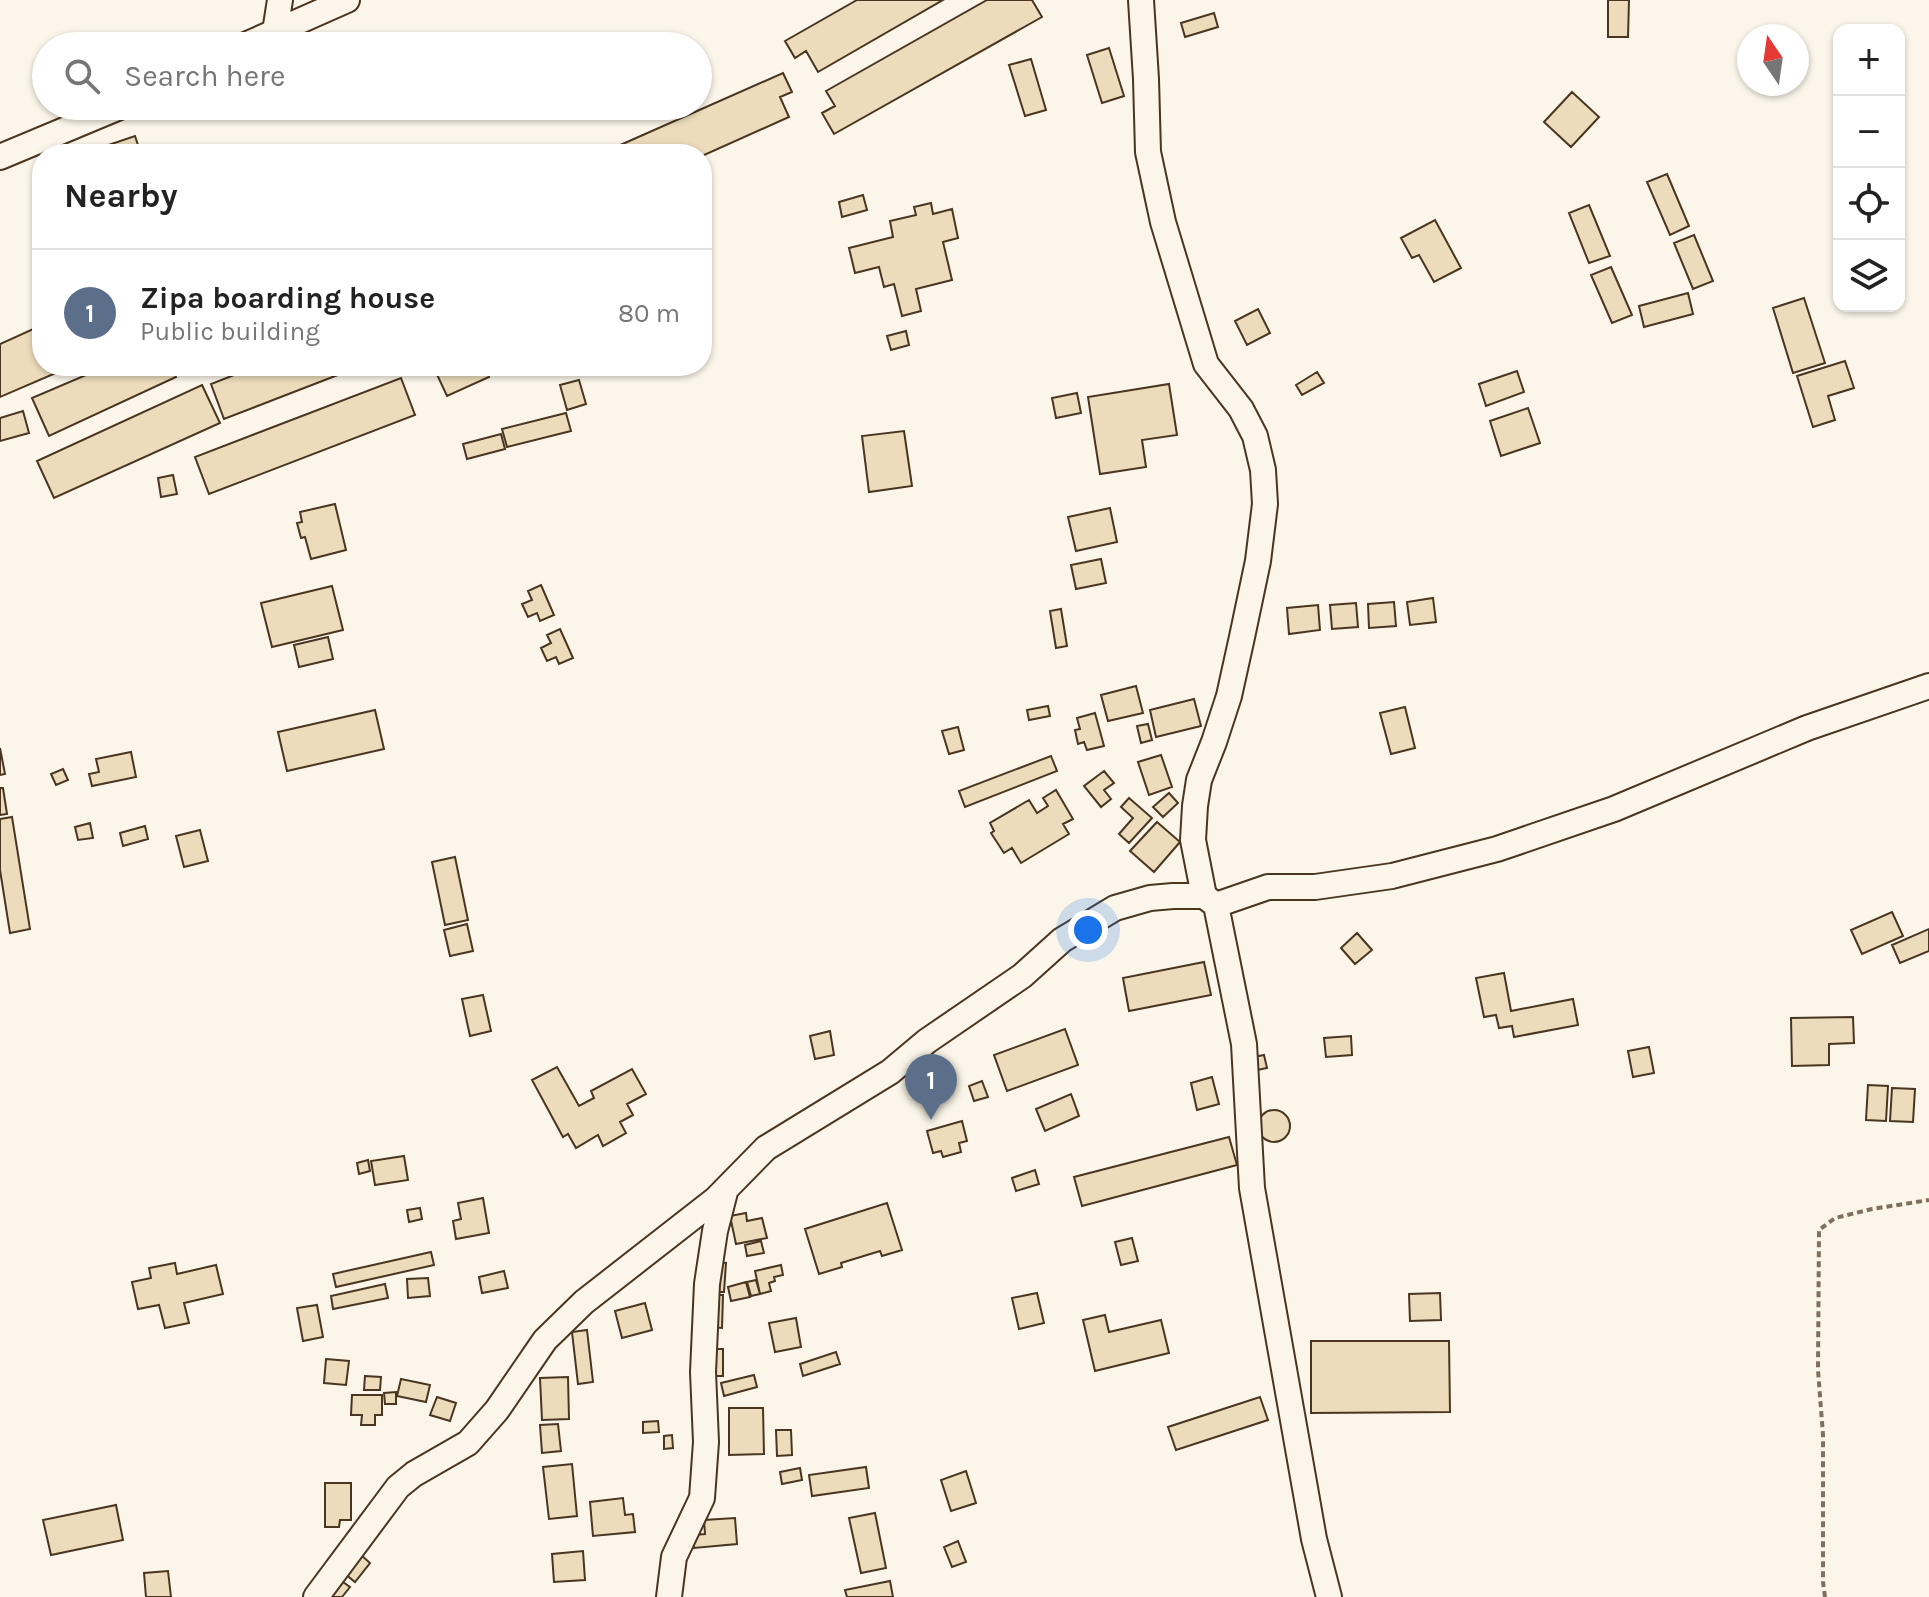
<!DOCTYPE html>
<meta charset="utf-8">
<style>
:root{--surface:#fff;--page:#f6f6f6;--text:#222;--muted:#767676;--line:#e0e0e0;--accent:#db2777}
body{margin:0;font-family:Karla,sans-serif;background:var(--page);color:var(--text)}
.controls{position:absolute;right:24px;top:24px;display:grid;overflow:hidden;border-radius:16px;box-shadow:0 2px 6px #0004}
.controls button{width:72px;height:72px;display:grid;place-items:center;padding:0;border:0;border-bottom:2px solid var(--line);background:var(--surface);color:var(--text);font:40px sans-serif}
.compass{position:absolute;left:1737px;top:24px;width:72px;height:72px;border-radius:50%;background:var(--surface);box-shadow:0 2px 6px #0004;rotate:347deg}
.you{position:absolute;left:1088px;top:930px;width:28px;height:28px;margin:-20px;border:6px solid #fff;border-radius:50%;background:#1a73e8;box-shadow:0 0 0 12px #1a73e833}
.badge{display:grid;place-items:center;width:52px;height:52px;border-radius:50%;background:var(--accent);color:#fff;font-size:26px;font-weight:700}
.pin{position:absolute;translate:-50% -66px;filter:drop-shadow(0 2px 4px #0008)}
.pin::after{content:'';position:absolute;top:42px;width:28px;height:24px;background:inherit;clip-path:polygon(0 0,100% 0,50% 100%)}
.list{margin:0;padding:0;list-style:none}
h2{display:flex;justify-content:space-between;align-items:center;height:104px;margin:0;padding:0 32px;font-size:34px}
h2 small{font-size:26px;font-weight:400;color:var(--muted)}
.list li{display:grid;grid-template-columns:52px 1fr auto;gap:24px;align-items:center;box-sizing:border-box;height:128px;padding:0 32px;border-top:2px solid var(--line)}
.list b{display:block;font-size:30px;white-space:nowrap}
.list p{margin:0;font-size:26px;white-space:nowrap;color:var(--muted)}
.list em{font-size:26px;font-style:normal;color:var(--muted)}
.icon{flex:none;width:44px;height:44px;fill:none;stroke:currentColor;stroke-width:2;stroke-linecap:round;stroke-linejoin:round}
.map{position:relative;flex:none;width:1929px;height:1597px;overflow:hidden}
.search{position:absolute;background:var(--surface);box-shadow:0 2px 6px #0004;left:32px;top:32px;width:680px;height:88px;display:flex;align-items:center;gap:20px;box-sizing:border-box;padding:0 28px;border-radius:44px;color:var(--muted);font-size:30px}
.panel{position:absolute;background:var(--surface);box-shadow:0 2px 6px #0004;left:32px;top:144px;width:680px;height:232px;border-radius:32px}
.map>svg:first-child{display:block}
.building{fill:#ecdcbc;stroke:#4a3520;stroke-width:2}
.lines{fill:none;stroke-linecap:round;stroke-linejoin:round}
.minor-casing{stroke:#4a3520;stroke-width:28}
.path{stroke:#7f6f5c;stroke-width:4;stroke-dasharray:6 4;stroke-linecap:butt}
.minor{stroke:#fbf6e9;stroke-width:24}
</style>
<div class="map">
<svg width="1929" height="1597" viewBox="0 0 1929 1597">
<rect width="100%" height="100%" fill="#fbf6e9"/>
<path class="building" d="M 857,0 L 943,0 L 818,72 L 806,51 L 795,58 L 785,41 Z
M 987,0 L 1032,0 L 1042,17 L 834,134 L 822,113 L 835,106 L 826,91 Z
M 1608,0 L 1629,0 L 1628,37 L 1608,37 Z
M 1214,13 L 1218,27 L 1185,37 L 1181,23 Z
M 1109,48 L 1124,96 L 1102,103 L 1087,55 Z
M 1031,59 L 1046,110 L 1025,116 L 1009,65 Z
M 783,73 L 792,92 L 780,97 L 789,117 L 702,156 L 702,154 L 600,154 Z
M 1572,92 L 1599,117 L 1571,147 L 1544,122 Z
M 135,136 L 141,154 L 85,154 L 85,153 Z
M 1667,174 L 1689,226 L 1670,235 L 1647,182 Z
M 863,195 L 867,210 L 842,217 L 839,202 Z
M 931,203 L 933,214 L 952,209 L 958,238 L 943,242 L 952,280 L 916,289 L 921,311 L 902,316 L 894,284 L 884,287 L 879,267 L 855,273 L 849,248 L 893,237 L 890,221 L 916,215 L 914,207 Z
M 1589,205 L 1610,256 L 1589,263 L 1569,213 Z
M 1435,220 L 1461,268 L 1434,282 L 1419,255 L 1412,258 L 1401,238 Z
M 1694,235 L 1713,281 L 1693,289 L 1674,243 Z
M 1611,267 L 1632,315 L 1612,323 L 1591,275 Z
M 1688,293 L 1693,314 L 1644,327 L 1639,306 Z
M 1804,298 L 1825,363 L 1793,373 L 1773,308 Z
M 1258,309 L 1270,333 L 1247,345 L 1235,321 Z
M 42,325 L 42,366 L 72,366 L 0,397 L 0,344 Z
M 906,331 L 909,345 L 891,350 L 887,336 Z
M 1845,361 L 1854,388 L 1828,396 L 1835,420 L 1813,427 L 1797,376 Z
M 107,366 L 171,366 L 176,377 L 49,436 L 32,398 Z
M 174,366 L 195,366 L 177,373 Z
M 257,366 L 361,366 L 224,419 L 211,384 Z
M 433,366 L 484,366 L 489,377 L 447,396 Z
M 1517,371 L 1524,392 L 1486,406 L 1479,384 Z
M 1317,372 L 1324,383 L 1302,395 L 1296,385 Z
M 401,378 L 415,415 L 209,494 L 195,457 Z
M 579,380 L 586,404 L 567,410 L 560,385 Z
M 1169,384 L 1177,435 L 1142,440 L 1146,467 L 1100,474 L 1088,397 Z
M 202,385 L 220,423 L 54,498 L 37,461 Z
M 1077,393 L 1081,413 L 1056,418 L 1052,398 Z
M 1528,408 L 1540,443 L 1501,456 L 1490,421 Z
M 23,411 L 29,433 L 0,441 L 0,418 Z
M 566,413 L 571,431 L 507,447 L 502,429 Z
M 904,431 L 912,486 L 869,492 L 862,436 Z
M 501,434 L 505,449 L 467,459 L 463,444 Z
M 173,475 L 177,494 L 161,497 L 158,478 Z
M 335,504 L 346,550 L 311,559 L 305,537 L 301,538 L 297,523 L 302,522 L 300,512 Z
M 1110,508 L 1117,542 L 1076,551 L 1068,517 Z
M 1101,559 L 1106,583 L 1076,589 L 1071,565 Z
M 541,585 L 554,615 L 540,621 L 537,613 L 528,617 L 522,604 L 532,600 L 528,591 Z
M 332,586 L 343,630 L 272,647 L 261,603 Z
M 1433,598 L 1436,622 L 1410,625 L 1407,602 Z
M 1394,602 L 1396,626 L 1369,628 L 1368,604 Z
M 1356,603 L 1358,627 L 1332,629 L 1330,605 Z
M 1318,605 L 1320,630 L 1289,634 L 1287,608 Z
M 1061,609 L 1067,646 L 1056,648 L 1050,611 Z
M 560,629 L 573,658 L 559,664 L 556,657 L 547,661 L 541,648 L 551,643 L 547,635 Z
M 328,637 L 333,659 L 299,667 L 294,645 Z
M 1136,686 L 1143,713 L 1108,721 L 1101,695 Z
M 1194,699 L 1201,726 L 1156,737 L 1150,710 Z
M 1048,706 L 1050,716 L 1029,720 L 1027,710 Z
M 1405,707 L 1415,748 L 1391,754 L 1380,713 Z
M 375,710 L 384,749 L 287,771 L 278,732 Z
M 1095,713 L 1104,746 L 1087,750 L 1084,742 L 1078,744 L 1075,730 L 1080,729 L 1077,718 Z
M 1148,724 L 1152,740 L 1141,743 L 1137,726 Z
M 958,727 L 964,750 L 949,754 L 942,731 Z
M 0,748 L 5,774 L 0,775 Z
M 131,752 L 136,777 L 92,786 L 89,774 L 99,772 L 96,759 Z
M 1161,755 L 1172,787 L 1149,795 L 1138,762 Z
M 1051,756 L 1057,771 L 965,807 L 959,791 Z
M 63,769 L 68,780 L 56,785 L 51,774 Z
M 1104,771 L 1114,783 L 1104,790 L 1111,799 L 1101,807 L 1084,786 Z
M 0,788 L 3,788 L 7,814 L 0,815 Z
M 1056,790 L 1073,819 L 1063,824 L 1069,834 L 1021,863 L 1012,848 L 1004,853 L 991,833 L 994,831 L 990,823 L 1029,800 L 1037,813 L 1048,806 L 1043,798 Z
M 1169,793 L 1178,803 L 1163,817 L 1153,807 Z
M 1129,798 L 1152,818 L 1129,843 L 1119,834 L 1133,818 L 1121,807 Z
M 12,817 L 30,929 L 10,933 L 0,870 L 0,819 Z
M 1157,822 L 1180,842 L 1154,872 L 1130,851 Z
M 90,823 L 93,838 L 78,840 L 75,827 Z
M 145,826 L 148,839 L 123,846 L 120,833 Z
M 200,830 L 208,861 L 184,867 L 176,836 Z
M 455,857 L 468,920 L 445,925 L 432,862 Z
M 1892,912 L 1903,936 L 1862,954 L 1851,930 Z
M 467,924 L 473,951 L 450,956 L 444,930 Z
M 1929,929 L 1929,951 L 1900,963 L 1892,945 Z
M 1357,933 L 1372,950 L 1355,964 L 1341,948 Z
M 1204,962 L 1211,995 L 1129,1011 L 1123,978 Z
M 1504,973 L 1511,1011 L 1573,999 L 1578,1025 L 1514,1037 L 1512,1026 L 1499,1028 L 1496,1015 L 1484,1017 L 1476,978 Z
M 483,995 L 491,1031 L 470,1036 L 462,999 Z
M 1853,1017 L 1854,1043 L 1829,1044 L 1829,1065 L 1792,1066 L 1791,1018 Z
M 1065,1029 L 1078,1065 L 1007,1091 L 994,1055 Z
M 830,1031 L 834,1055 L 815,1059 L 810,1036 Z
M 1351,1036 L 1352,1055 L 1326,1057 L 1324,1038 Z
M 1649,1047 L 1654,1073 L 1633,1077 L 1628,1051 Z
M 1264,1055 L 1267,1068 L 1257,1070 L 1254,1057 Z
M 557,1067 L 579,1106 L 594,1098 L 591,1091 L 632,1069 L 646,1094 L 627,1104 L 633,1115 L 620,1122 L 626,1133 L 603,1146 L 598,1135 L 576,1148 L 568,1134 L 563,1137 L 532,1080 Z
M 1212,1077 L 1219,1104 L 1197,1110 L 1191,1083 Z
M 982,1081 L 988,1097 L 974,1101 L 969,1086 Z
M 1868,1085 L 1888,1086 L 1886,1121 L 1866,1120 Z
M 1892,1088 L 1915,1089 L 1913,1122 L 1890,1121 Z
M 1071,1094 L 1079,1116 L 1045,1131 L 1036,1109 Z
M1258 1126a16 16 0 1 1 32 0a16 16 0 1 1-32 0Z
M 962,1121 L 967,1141 L 959,1143 L 961,1152 L 943,1157 L 941,1151 L 933,1153 L 927,1131 Z
M 1229,1137 L 1237,1165 L 1082,1206 L 1074,1177 Z
M 404,1156 L 408,1180 L 375,1185 L 371,1161 Z
M 368,1160 L 370,1171 L 359,1174 L 357,1163 Z
M 1035,1170 L 1039,1184 L 1016,1191 L 1012,1178 Z
M 483,1198 L 489,1233 L 456,1239 L 453,1221 L 461,1219 L 458,1203 Z
M 887,1203 L 902,1250 L 882,1256 L 880,1251 L 841,1263 L 842,1267 L 819,1274 L 805,1229 Z
M 420,1208 L 422,1219 L 409,1222 L 407,1210 Z
M 746,1213 L 747,1221 L 762,1218 L 767,1238 L 736,1244 L 730,1216 Z
M 1132,1238 L 1138,1261 L 1121,1265 L 1115,1242 Z
M 761,1241 L 764,1253 L 747,1256 L 745,1245 Z
M 431,1252 L 434,1265 L 336,1287 L 333,1274 Z
M 716,1262 L 726,1263 L 724,1292 L 714,1292 Z
M 175,1263 L 177,1274 L 216,1265 L 223,1294 L 184,1303 L 189,1323 L 165,1328 L 159,1305 L 138,1309 L 132,1282 L 151,1278 L 149,1268 Z
M 781,1265 L 783,1275 L 774,1277 L 775,1281 L 769,1283 L 771,1291 L 760,1294 L 755,1271 Z
M 504,1271 L 508,1288 L 482,1293 L 479,1277 Z
M 428,1278 L 430,1296 L 408,1298 L 407,1279 Z
M 756,1280 L 760,1294 L 751,1296 L 747,1282 Z
M 746,1282 L 750,1297 L 731,1301 L 728,1287 Z
M 385,1284 L 388,1298 L 333,1309 L 331,1296 Z
M 1037,1293 L 1044,1323 L 1019,1329 L 1012,1298 Z
M 1440,1293 L 1441,1320 L 1410,1321 L 1409,1294 Z
M 712,1295 L 723,1295 L 722,1328 L 711,1327 Z
M 645,1303 L 652,1330 L 622,1338 L 615,1311 Z
M 317,1305 L 323,1337 L 303,1341 L 297,1308 Z
M 1105,1315 L 1109,1332 L 1161,1320 L 1169,1353 L 1095,1371 L 1083,1320 Z
M 796,1318 L 801,1347 L 775,1352 L 769,1323 Z
M 587,1330 L 593,1382 L 578,1384 L 572,1332 Z
M 1311,1341 L 1449,1341 L 1450,1412 L 1311,1413 Z
M 709,1349 L 723,1349 L 723,1376 L 709,1376 Z
M 836,1352 L 840,1364 L 803,1376 L 800,1364 Z
M 326,1359 L 349,1361 L 346,1385 L 324,1383 Z
M 754,1375 L 757,1387 L 724,1396 L 721,1383 Z
M 365,1376 L 381,1377 L 380,1390 L 364,1390 Z
M 568,1377 L 569,1419 L 542,1420 L 540,1378 Z
M 401,1379 L 430,1385 L 426,1402 L 397,1396 Z
M 396,1392 L 396,1404 L 385,1404 L 384,1393 Z
M 352,1395 L 382,1395 L 382,1415 L 375,1415 L 375,1425 L 361,1425 L 362,1415 L 351,1415 Z
M 437,1397 L 456,1403 L 450,1421 L 430,1415 Z
M 1260,1397 L 1268,1420 L 1176,1450 L 1168,1427 Z
M 729,1408 L 763,1408 L 764,1454 L 729,1455 Z
M 658,1421 L 659,1432 L 643,1433 L 643,1422 Z
M 558,1424 L 561,1451 L 542,1453 L 540,1425 Z
M 776,1430 L 791,1430 L 792,1455 L 777,1456 Z
M 672,1435 L 673,1448 L 664,1449 L 664,1436 Z
M 572,1464 L 577,1516 L 549,1519 L 543,1467 Z
M 866,1467 L 869,1488 L 812,1496 L 809,1475 Z
M 800,1468 L 802,1480 L 782,1484 L 780,1472 Z
M 966,1471 L 976,1503 L 951,1511 L 941,1480 Z
M 325,1483 L 351,1483 L 351,1520 L 340,1520 L 339,1527 L 325,1527 Z
M 623,1498 L 625,1515 L 633,1514 L 635,1532 L 593,1536 L 590,1502 Z
M 116,1505 L 123,1540 L 51,1555 L 43,1520 Z
M 875,1513 L 886,1568 L 861,1573 L 849,1518 Z
M 735,1518 L 737,1544 L 694,1548 L 693,1535 L 705,1534 L 704,1520 Z
M 958,1541 L 966,1562 L 952,1567 L 944,1547 Z
M 583,1551 L 585,1580 L 554,1582 L 552,1554 Z
M 360,1554 L 370,1563 L 355,1582 L 344,1573 Z
M 168,1571 L 171,1597 L 146,1597 L 144,1573 Z
M 340,1580 L 350,1587 L 342,1597 L 328,1597 Z
M 890,1581 L 893,1597 L 847,1597 L 845,1590 Z"/>
<g class="lines">
<g class="minor-casing">
<path id="minor" d="M 1141,0 L 1146,79 L 1148,152 L 1163,222 L 1206,364 L 1241,409 L 1255,436 L 1263,470 L 1265,504 L 1258,561 L 1242,637 L 1229,696 L 1214,742 L 1199,780 L 1195,806 L 1193,840 L 1204,896
M 275,32 L 280,0
M 243,46 L 347,0
M 0,157 L 122,106
M 1216,905 L 1268,887 L 1315,887 L 1392,876 L 1497,849 L 1614,809 L 1807,728 L 1929,686
M 316,1597 L 398,1487 L 414,1474 L 468,1443 L 497,1410 L 545,1340 L 584,1302 L 716,1199 L 766,1148 L 890,1072 L 927,1041 L 1022,976 L 1062,940 L 1115,908 L 1150,898 L 1173,896 L 1204,896 L 1216,905 L 1244,1044 L 1252,1188 L 1314,1539 L 1329,1597
M 669,1597 L 674,1557 L 702,1498 L 706,1442 L 703,1372 L 707,1284 L 715,1231 L 725,1192"/>
</g>
<path class="path" d="M 1825,1597 L 1823,1582 L 1823,1435 L 1818,1370 L 1819,1230 L 1835,1218 L 1872,1209 L 1929,1200"/>
<use href="#minor" class="minor"/>
</g>
</svg>
<div class="controls">
<button>+</button>
<button>−</button>
<button><svg class="icon" aria-label="locate" viewBox="0 0 24 24"><circle cx="12" cy="12" r="6"/><path d="M12 2v4M12 18v4M2 12h4M18 12h4"/></svg></button>
<button><svg class="icon" aria-label="layers" viewBox="0 0 24 24"><path d="M12 4l9 5-9 5-9-5zM3 14l9 5 9-5"/></svg></button>
</div>
<svg class="compass" viewBox="-18 -18 36 36"><path d="M0-13l5 13h-10z" fill="#e53935"/><path d="M0 13l5-13h-10z" fill="#767676"/></svg>
<div class="you"></div>
<div class="pin badge" style="left:931px;top:1120px;background:#5c6f8a">1</div>
<div class="search"><svg class="icon" aria-label="search" viewBox="0 0 24 24"><circle cx="10" cy="10" r="6"/><path d="M15 15l6 6"/></svg>Search here</div>
<section class="panel">
<h2>Nearby<small></small></h2>
<ul class="list">
<li><span class="badge" style="background:#5c6f8a">1</span><div><b>Zipa boarding house</b><p>Public building</p></div><em>80 m</em></li>
</ul>
</section>
</div>
